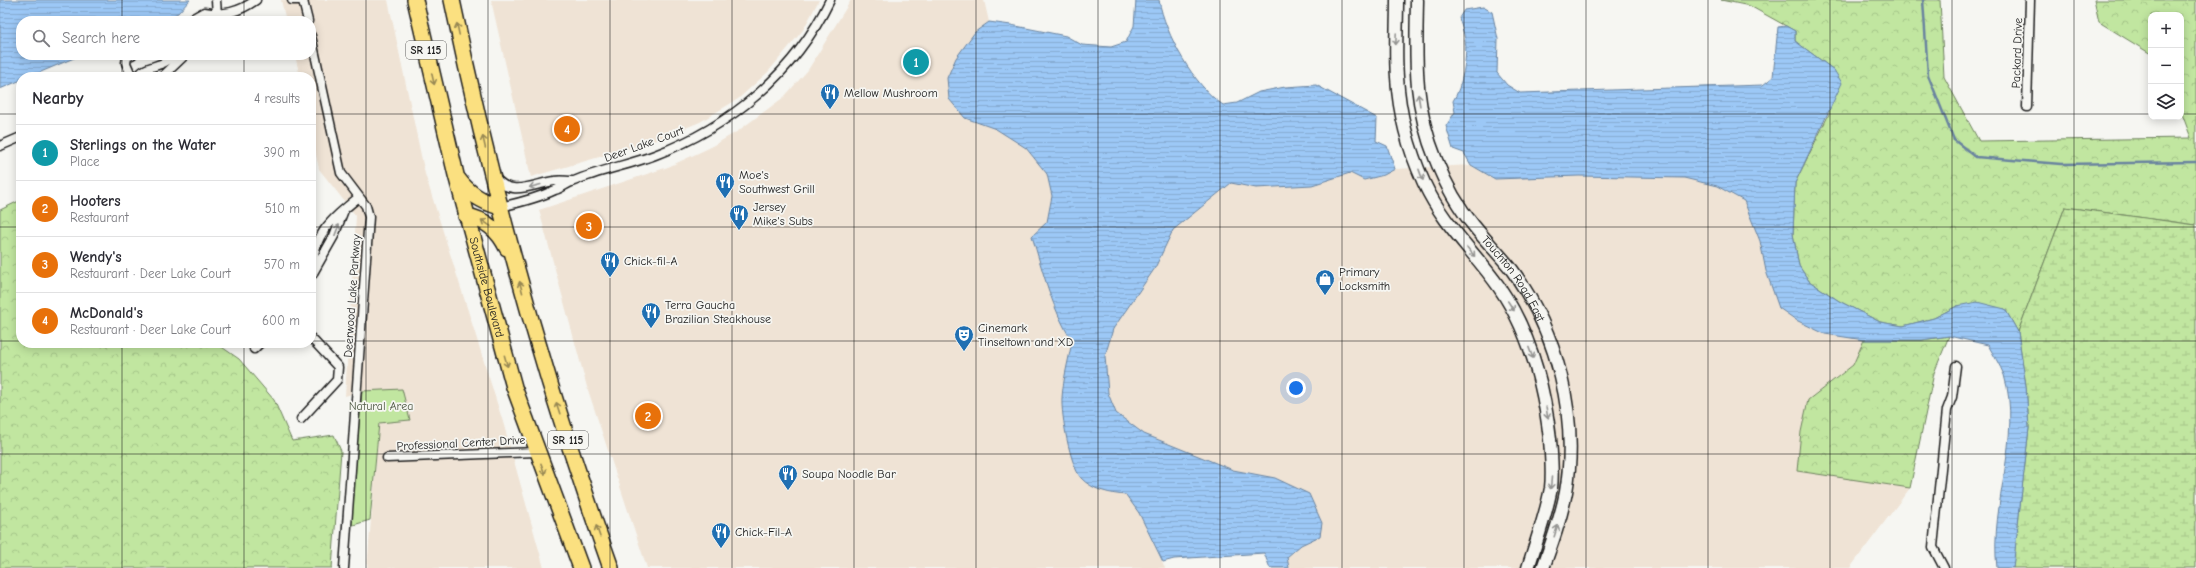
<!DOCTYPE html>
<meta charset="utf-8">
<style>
:root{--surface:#fff;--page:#f7f7f7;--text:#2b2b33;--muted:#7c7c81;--line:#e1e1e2;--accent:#1f6fb2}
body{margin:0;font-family:"Comic Neue",sans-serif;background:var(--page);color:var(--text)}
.controls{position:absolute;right:12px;top:12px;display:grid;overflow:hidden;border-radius:8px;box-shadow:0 2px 10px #0003}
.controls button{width:36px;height:36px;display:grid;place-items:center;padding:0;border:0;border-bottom:1px solid var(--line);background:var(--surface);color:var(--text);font:20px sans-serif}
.you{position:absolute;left:1296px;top:388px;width:14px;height:14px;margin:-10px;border:3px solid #fff;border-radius:50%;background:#1a73e8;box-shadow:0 0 0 6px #1a73e833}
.badge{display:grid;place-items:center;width:26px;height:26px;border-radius:50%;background:var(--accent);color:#fff;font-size:13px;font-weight:700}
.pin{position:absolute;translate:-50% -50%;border:2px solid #fff;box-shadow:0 1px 4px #0006}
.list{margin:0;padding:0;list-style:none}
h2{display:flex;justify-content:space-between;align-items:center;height:52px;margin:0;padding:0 16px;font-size:17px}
h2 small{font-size:13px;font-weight:400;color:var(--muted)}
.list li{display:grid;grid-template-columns:26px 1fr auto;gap:12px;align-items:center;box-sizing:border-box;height:56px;padding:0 16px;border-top:1px solid var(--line)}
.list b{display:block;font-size:15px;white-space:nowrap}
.list p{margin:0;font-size:13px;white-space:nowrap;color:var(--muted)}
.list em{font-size:13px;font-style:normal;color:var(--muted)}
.icon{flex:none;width:22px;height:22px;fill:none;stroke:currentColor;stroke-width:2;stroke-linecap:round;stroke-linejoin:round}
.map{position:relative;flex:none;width:2196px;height:568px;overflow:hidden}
.search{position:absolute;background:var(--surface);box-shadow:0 2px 10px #0003;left:16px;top:16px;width:300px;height:44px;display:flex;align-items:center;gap:10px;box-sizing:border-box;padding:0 14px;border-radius:16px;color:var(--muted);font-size:15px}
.panel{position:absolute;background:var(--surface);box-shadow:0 2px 10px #0003;left:16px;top:72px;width:300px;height:276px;border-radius:16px}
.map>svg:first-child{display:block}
.built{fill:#efe3d5}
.forest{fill:url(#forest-crowns);stroke:#6e815e}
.wetland{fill:url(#wetland-marsh);stroke:#6e815e}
.park{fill:#c1e6a0;stroke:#6e815e}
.water{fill:url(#water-rules);stroke:#69839f}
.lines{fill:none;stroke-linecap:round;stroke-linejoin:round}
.stream{stroke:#69839f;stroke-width:2.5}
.street-casing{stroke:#1c1c1c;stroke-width:11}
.secondary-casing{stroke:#1c1c1c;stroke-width:15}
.highway-casing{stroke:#1c1c1c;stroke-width:18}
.street{stroke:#f6f6f2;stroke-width:8}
.secondary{stroke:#f6f6f2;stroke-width:12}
.highway{stroke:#fbe080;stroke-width:15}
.oneway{stroke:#978853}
.oneway2{stroke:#949492}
.grid{fill:none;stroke:#1c1c1c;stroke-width:1;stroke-opacity:0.55}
.labels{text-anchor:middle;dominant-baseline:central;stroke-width:3.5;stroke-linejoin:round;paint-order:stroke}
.shield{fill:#f6f6f2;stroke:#5d5d5c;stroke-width:1}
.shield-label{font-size:11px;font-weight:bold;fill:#1c1c1c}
.street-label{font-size:12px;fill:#1c1c1c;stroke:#f6f6f2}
.poi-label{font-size:12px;fill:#1c1c1c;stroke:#f6f6f2;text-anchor:start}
.park-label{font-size:12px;fill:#4e5944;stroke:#f6f6f2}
</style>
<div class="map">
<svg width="2196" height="568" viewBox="0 0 2196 568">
<defs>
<pattern id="forest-crowns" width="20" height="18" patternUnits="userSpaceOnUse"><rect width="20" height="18" fill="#c1e6a0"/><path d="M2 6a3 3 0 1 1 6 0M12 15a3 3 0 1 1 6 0" fill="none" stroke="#a5c589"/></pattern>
<pattern id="wetland-marsh" width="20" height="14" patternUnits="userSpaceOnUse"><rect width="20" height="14" fill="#c1e6a0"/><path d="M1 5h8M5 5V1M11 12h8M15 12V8" fill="none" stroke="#a5c589"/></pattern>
<pattern id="water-rules" width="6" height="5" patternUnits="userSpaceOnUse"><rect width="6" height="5" fill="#9cc8f6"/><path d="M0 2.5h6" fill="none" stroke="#86abd2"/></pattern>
</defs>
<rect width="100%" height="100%" fill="#f6f6f2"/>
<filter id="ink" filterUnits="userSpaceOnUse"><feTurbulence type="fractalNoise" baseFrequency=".025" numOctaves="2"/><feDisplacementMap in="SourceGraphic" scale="8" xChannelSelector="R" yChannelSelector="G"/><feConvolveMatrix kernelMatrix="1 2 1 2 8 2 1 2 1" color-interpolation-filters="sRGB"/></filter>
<g filter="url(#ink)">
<path class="built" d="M 281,0 L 388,0 L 425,174 L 503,422 L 544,568 L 367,568 L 379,423 L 410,420 L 362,391 L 345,396 L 356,216 L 319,169 L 311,131 L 311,77 L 300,77 L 295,55 L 311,55 L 311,21 L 286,21 Z
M 491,0 L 819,0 L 803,30 L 768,72 L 738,99 L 700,122 L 654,141 L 531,177 Z
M 851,0 L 984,0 L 989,22 L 975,32 L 965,118 L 996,129 L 1026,148 L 1047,174 L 1052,196 L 1047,222 L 1032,236 L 1051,296 L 1063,326 L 1072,341 L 1062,399 L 1064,428 L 1075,462 L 1103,490 L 1112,494 L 1126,494 L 1139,513 L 1165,568 L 647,568 L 587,387 L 539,210 L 668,167 L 709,148 L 738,131 L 784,97 L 808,70 Z
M 1471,165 L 1495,179 L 1579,176 L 1684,178 L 1717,186 L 1744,201 L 1760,241 L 1766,271 L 1779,308 L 1825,334 L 1864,340 L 1853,365 L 1808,400 L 1801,432 L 1797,471 L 1910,488 L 1850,568 L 1289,568 L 1287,557 L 1301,545 L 1320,536 L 1275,478 L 1233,470 L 1186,452 L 1144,434 L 1116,413 L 1108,393 L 1105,356 L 1113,329 L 1155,268 L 1173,230 L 1231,183 L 1256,188 L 1312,185 L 1350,173 L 1364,180 L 1384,175 L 1395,169 Z"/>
<path class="forest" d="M 1721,0 L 1940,0 L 1944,77 L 1979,141 L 2191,138 L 2181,111 L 2181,15 L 2151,15 L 2151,54 L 2099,22 L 2094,0 L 2196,0 L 2196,225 L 2065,207 L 2018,332 L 2005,309 L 1957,306 L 1934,318 L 1903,326 L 1880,322 L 1839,301 L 1809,281 L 1799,266 L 1793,234 L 1795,183 L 1829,114 L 1834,70 L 1795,41 L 1795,31 L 1750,6 Z
M 21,200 L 21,343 L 216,343 L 239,359 L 274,400 L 292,441 L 334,435 L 341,451 L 332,568 L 0,568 L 0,210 Z
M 1949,336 L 1934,373 L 1910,488 L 1797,471 L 1801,432 L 1808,400 L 1853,365 L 1864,340 L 1922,340 Z"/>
<path class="wetland" d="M 2065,207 L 2196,225 L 2196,568 L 2013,568 L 2013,566 L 2029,428 L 2026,386 L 2018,332 Z"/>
<path class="park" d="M 402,389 L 410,420 L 379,423 L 370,520 L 350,526 L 362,391 Z"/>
<path class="water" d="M 0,0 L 190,0 L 178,13 L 161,21 L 21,21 L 21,55 L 81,55 L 29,77 L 21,77 L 21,80 L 0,89 Z
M 1136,0 L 1159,0 C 1165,34 1194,86 1223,105 L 1237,103 L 1259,92 L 1285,87 L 1316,85 L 1377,118 L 1376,141 L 1387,146 L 1395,169 L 1384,175 L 1364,180 L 1350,173 L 1312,185 L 1256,188 L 1231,183 L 1173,230 L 1155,268 L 1113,329 L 1105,356 L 1108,393 L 1116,413 L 1144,434 L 1233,470 L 1275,478 L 1309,494 L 1322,523 L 1320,536 L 1301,545 L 1287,557 L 1289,568 L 1270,568 L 1264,553 L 1174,559 L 1163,562 L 1139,513 L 1126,495 C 1111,494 1092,490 1081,478 C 1070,465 1061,415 1062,398 C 1063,379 1069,359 1072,341 C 1052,309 1043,272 1032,236 L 1047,222 L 1052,196 L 1047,174 L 1026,148 L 996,129 L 965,118 L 949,99 L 947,78 L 956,58 L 975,32 L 989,22 L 1011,25 L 1066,36 L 1082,45 L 1111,47 L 1126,42 L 1134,26 Z
M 1483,7 L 1492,12 L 1498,39 L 1497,73 L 1507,85 L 1520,93 L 1763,85 L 1773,77 L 1778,27 L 1786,26 L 1795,31 L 1795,41 L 1834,70 L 1842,83 L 1795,183 L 1793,234 L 1799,266 L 1809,281 L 1839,301 L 1880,322 L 1903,326 L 1934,318 L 1957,306 L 1977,302 L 2005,309 L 2018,332 L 2026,386 L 2029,428 L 2013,568 L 1997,568 C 1989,504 2023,438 2004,375 C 2000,365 1993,354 1988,345 L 1949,336 L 1922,340 L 1864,340 L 1825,334 L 1796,320 L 1779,308 L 1766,271 L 1760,241 L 1744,201 L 1717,186 L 1684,178 L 1579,176 L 1495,179 L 1471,165 L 1464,153 L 1453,149 L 1446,126 L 1455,112 L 1453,101 C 1462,88 1468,55 1465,40 C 1464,32 1461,25 1459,18 L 1464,10 Z"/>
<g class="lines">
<path class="stream" d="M 1923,0 L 1928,75 L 1954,140 L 1976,157 L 2061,164 L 2196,162"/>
<g class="street-casing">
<path id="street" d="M 292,0 L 304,0
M 303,1 L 308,21
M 188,21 L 204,12 C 224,16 239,12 256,0
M 211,21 L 217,15 L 216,0
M 311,36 L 341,173 L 366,206 L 369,217 L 344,568
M 132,77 L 126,63 L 127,57 L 132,55
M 138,77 C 144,64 165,68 173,55
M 162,77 L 185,55
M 2027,107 L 2030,0
M 0,146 L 21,137
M 495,177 C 510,198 533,184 554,181 C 560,180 566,181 572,181
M 500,207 C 518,203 538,198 555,190 C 562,188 567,183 574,181 C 600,170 629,165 655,155 C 730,127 795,73 830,0
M 313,273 L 334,236 L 344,210
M 313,274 C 310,236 332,219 359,197
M 254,349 L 260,343
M 301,419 L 337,380 L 338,367 L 311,338
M 387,458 L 536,452
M 1944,568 L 1933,547 L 1947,410 L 1952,397 L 1956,366"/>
</g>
<g class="secondary-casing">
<g id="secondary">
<path d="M 1397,0 C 1397,26 1395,51 1397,77 C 1399,113 1409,150 1424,183 C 1444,226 1473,250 1499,287 C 1530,332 1544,386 1550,439 C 1551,455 1553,472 1551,488 C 1546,515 1536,542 1528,568"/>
<path id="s1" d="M 1417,0 C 1416,59 1413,104 1436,160 C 1445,183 1458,207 1474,226 C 1486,241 1500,255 1512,270 C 1557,332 1579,416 1566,492 C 1561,518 1552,543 1543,568"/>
</g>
</g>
<g class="highway-casing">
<g id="highway">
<path id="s2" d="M 415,0 L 456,175 L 514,387 L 581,568"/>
<path d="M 452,0 C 492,193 545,383 611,568"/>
<path d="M 458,179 C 469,194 482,202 500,207"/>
<path d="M 466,216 C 485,219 499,231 507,248"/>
</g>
</g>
<use href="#street" class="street"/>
<use href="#secondary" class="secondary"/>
<use href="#highway" class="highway"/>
</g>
<defs><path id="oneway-shaft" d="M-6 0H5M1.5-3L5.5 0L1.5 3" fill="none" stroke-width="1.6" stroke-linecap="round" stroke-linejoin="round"/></defs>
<g class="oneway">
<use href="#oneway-shaft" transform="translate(458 29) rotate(-102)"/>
<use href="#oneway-shaft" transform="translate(433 79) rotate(77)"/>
<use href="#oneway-shaft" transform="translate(484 142) rotate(-103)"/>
<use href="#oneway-shaft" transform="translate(486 223) rotate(-146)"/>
<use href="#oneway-shaft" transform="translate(521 287) rotate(-105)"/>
<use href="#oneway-shaft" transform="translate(506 361) rotate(74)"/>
<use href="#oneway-shaft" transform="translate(558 408) rotate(-108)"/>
<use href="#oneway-shaft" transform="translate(543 469) rotate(70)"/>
<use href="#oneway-shaft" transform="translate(598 531) rotate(-109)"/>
</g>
<g class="oneway2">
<use href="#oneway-shaft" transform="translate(1396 39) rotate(92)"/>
<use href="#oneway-shaft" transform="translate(1419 100) rotate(-99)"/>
<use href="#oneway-shaft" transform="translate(1421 175) rotate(70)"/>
<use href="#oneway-shaft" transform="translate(535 186) rotate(166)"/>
<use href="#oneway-shaft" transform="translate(337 230) rotate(-69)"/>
<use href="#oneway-shaft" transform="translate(1471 252) rotate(50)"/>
<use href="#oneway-shaft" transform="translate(1511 306) rotate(57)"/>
<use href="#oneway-shaft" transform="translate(1531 353) rotate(69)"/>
<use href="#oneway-shaft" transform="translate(1547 413) rotate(82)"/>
<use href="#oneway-shaft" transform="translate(1551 483) rotate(95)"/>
<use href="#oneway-shaft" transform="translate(1556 531) rotate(-72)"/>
</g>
</g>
<path class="grid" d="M 122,0 L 122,21M 244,0 L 244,21M 366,0 L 366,568M 488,0 L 488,568M 610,0 L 610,568M 732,0 L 732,568M 854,0 L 854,568M 976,0 L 976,568M 1098,0 L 1098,568M 1220,0 L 1220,568M 1342,0 L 1342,568M 1464,0 L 1464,568M 1586,0 L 1586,568M 1708,0 L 1708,568M 1830,0 L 1830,568M 1952,0 L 1952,568M 2074,0 L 2074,568M 122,55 L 122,77M 244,55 L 244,77M 0,114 L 21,114M 311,114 L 2151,114M 2181,114 L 2196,114M 0,227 L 21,227M 311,227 L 2196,227M 0,341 L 21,341M 311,341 L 2196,341M 122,343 L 122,568M 244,343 L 244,568M 0,454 L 2196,454"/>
<defs>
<g id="restaurant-pin" transform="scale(1)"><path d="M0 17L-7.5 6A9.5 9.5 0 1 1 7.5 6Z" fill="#1f6fb2" stroke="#f6f6f2"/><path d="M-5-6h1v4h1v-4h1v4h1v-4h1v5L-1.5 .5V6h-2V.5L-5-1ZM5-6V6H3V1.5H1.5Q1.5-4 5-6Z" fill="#fff"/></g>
<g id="shop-pin" transform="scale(1)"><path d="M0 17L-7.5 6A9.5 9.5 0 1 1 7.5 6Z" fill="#1f6fb2" stroke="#f6f6f2"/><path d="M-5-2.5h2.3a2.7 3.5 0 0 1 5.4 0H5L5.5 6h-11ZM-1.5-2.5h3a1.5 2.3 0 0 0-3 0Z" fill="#fff"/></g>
<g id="theatre-pin" transform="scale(1)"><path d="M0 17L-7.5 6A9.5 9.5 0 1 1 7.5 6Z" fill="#1f6fb2" stroke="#f6f6f2"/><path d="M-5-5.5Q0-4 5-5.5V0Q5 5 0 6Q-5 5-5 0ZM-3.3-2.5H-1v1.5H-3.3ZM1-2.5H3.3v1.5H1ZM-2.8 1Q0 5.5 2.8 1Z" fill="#fff"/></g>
</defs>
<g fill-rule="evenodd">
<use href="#restaurant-pin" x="830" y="93"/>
<use href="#restaurant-pin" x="725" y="182"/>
<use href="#restaurant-pin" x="739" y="214"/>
<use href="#restaurant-pin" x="610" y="261"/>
<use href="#shop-pin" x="1325" y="279"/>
<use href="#restaurant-pin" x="651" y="312"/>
<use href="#theatre-pin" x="964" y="335"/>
<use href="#restaurant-pin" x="788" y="474"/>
<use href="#restaurant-pin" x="721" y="532"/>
</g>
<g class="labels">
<g class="shield">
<rect x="406" y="41" width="40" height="18" rx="3"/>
<rect x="548" y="431" width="40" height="18" rx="3"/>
</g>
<g class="shield-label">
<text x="426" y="50">SR 115</text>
<text x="568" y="440">SR 115</text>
</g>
<g class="street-label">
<text transform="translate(2017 53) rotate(-88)">Packard Drive</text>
<text transform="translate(644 144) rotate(-20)">Deer Lake Court</text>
<text stroke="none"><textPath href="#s1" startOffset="305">Touchton Road East</textPath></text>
<text stroke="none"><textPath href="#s2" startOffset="296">Southside Boulevard</textPath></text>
<text transform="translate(352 296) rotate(-86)">Deerwood Lake Parkway</text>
<text transform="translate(461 443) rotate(-3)">Professional Center Drive</text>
</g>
<g class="poi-label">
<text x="844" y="93">Mellow Mushroom</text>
<text x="739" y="175">Moe's<tspan x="739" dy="14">Southwest Grill</tspan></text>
<text x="753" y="207">Jersey<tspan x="753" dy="14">Mike's Subs</tspan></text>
<text x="624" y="261">Chick-fil-A</text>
<text x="1339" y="272">Primary<tspan x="1339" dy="14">Locksmith</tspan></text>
<text x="665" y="305">Terra Gaucha<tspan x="665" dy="14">Brazilian Steakhouse</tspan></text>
<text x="978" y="328">Cinemark<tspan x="978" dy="14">Tinseltown and XD</tspan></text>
<text x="802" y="474">Soupa Noodle Bar</text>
<text x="735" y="532">Chick-Fil-A</text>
</g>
<g class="park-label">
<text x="381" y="406">Natural Area</text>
</g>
</g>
</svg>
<div class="controls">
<button>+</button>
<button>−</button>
<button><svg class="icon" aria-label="layers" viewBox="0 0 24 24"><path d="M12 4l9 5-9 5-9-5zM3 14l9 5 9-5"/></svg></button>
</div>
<div class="you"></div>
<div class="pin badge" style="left:916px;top:62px;background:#0f9aa8">1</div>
<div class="pin badge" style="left:648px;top:416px;background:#e8710a">2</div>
<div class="pin badge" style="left:589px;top:226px;background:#e8710a">3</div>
<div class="pin badge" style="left:567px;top:129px;background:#e8710a">4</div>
<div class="search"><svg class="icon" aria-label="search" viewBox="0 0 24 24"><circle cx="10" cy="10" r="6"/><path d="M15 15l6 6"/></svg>Search here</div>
<section class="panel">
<h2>Nearby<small>4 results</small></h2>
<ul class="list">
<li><span class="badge" style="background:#0f9aa8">1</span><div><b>Sterlings on the Water</b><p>Place</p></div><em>390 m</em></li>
<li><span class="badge" style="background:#e8710a">2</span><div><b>Hooters</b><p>Restaurant</p></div><em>510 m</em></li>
<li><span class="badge" style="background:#e8710a">3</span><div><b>Wendy's</b><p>Restaurant · Deer Lake Court</p></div><em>570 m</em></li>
<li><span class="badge" style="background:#e8710a">4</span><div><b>McDonald's</b><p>Restaurant · Deer Lake Court</p></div><em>600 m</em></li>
</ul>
</section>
</div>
